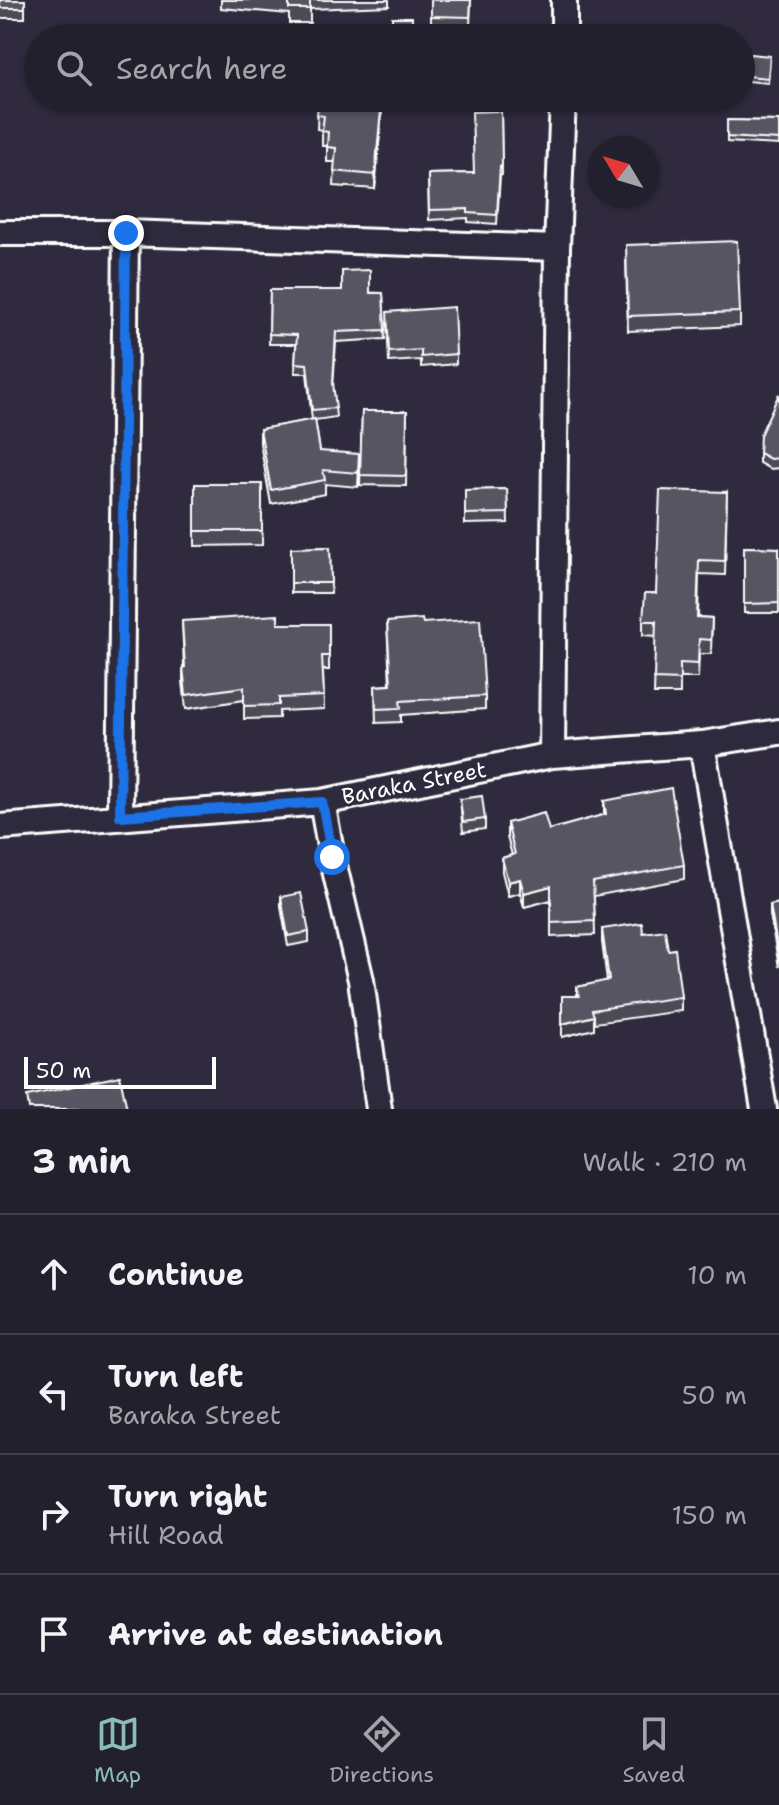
<!DOCTYPE html>
<meta charset="utf-8">
<style>
:root{--surface:#23202e;--page:#2f2d3a;--text:#f1f3f6;--muted:#a3a3aa;--line:#403e4a;--accent:#8bbbb9}
body{margin:0;font-family:"Shantell Sans",sans-serif;background:var(--page);color:var(--text)}
.compass{position:absolute;left:587px;top:136px;width:72px;height:72px;border-radius:50%;background:var(--surface);box-shadow:0 2px 6px #0004;rotate:308deg}
.scale{position:absolute;left:24px;bottom:20px;width:192px;box-sizing:border-box;padding-left:8px;border:4px solid #fff;border-top:0;font-size:22px;line-height:28px;white-space:nowrap;color:#fff;-webkit-text-stroke:6px #2f2a3d;paint-order:stroke}
.stop{position:absolute;width:24px;height:24px;margin:-18px;border:6px solid #1a73e8;border-radius:50%;background:#fff}
.stop.end{background:#1a73e8;border-color:#fff;box-shadow:0 2px 8px #0008}
.list{margin:0;padding:0;list-style:none}
h2{display:flex;justify-content:space-between;align-items:center;height:104px;margin:0;padding:0 32px;font-size:34px}
h2 small{font-size:26px;font-weight:400;color:var(--muted)}
.list li{display:grid;grid-template-columns:52px 1fr auto;gap:24px;align-items:center;box-sizing:border-box;height:120px;padding:0 32px;border-top:2px solid var(--line)}
.list b{display:block;font-size:30px;white-space:nowrap}
.list p{margin:0;font-size:26px;white-space:nowrap;color:var(--muted)}
.list em{font-size:26px;font-style:normal;color:var(--muted)}
.icon{flex:none;width:44px;height:44px;fill:none;stroke:currentColor;stroke-width:2;stroke-linecap:round;stroke-linejoin:round}
.map{position:relative;flex:none;width:779px;height:1109px;overflow:hidden}
.search{position:absolute;background:var(--surface);box-shadow:0 2px 6px #0004;left:24px;right:24px;top:24px;height:88px;display:flex;align-items:center;gap:20px;box-sizing:border-box;padding:0 28px;border-radius:44px;color:var(--muted);font-size:30px}
.sheet{height:584px;background:var(--surface)}
nav{display:flex;justify-content:space-around;align-items:center;box-sizing:border-box;height:112px;border-top:2px solid var(--line);background:var(--surface);font-size:22px;color:var(--muted)}
nav a{display:grid;justify-items:center;gap:4px}
nav .on{color:var(--accent)}
.map>svg:first-child{display:block}
.lines{fill:none;stroke-linecap:round;stroke-linejoin:round}
.street-casing{stroke:#fff;stroke-width:30}
.street{stroke:#2f2a3d;stroke-width:24}
.wall{fill:#4d4956;stroke:#fff;stroke-width:2}
.shaded-wall{fill:#3e3c46;stroke:#fff;stroke-width:2}
.building{fill:#595564;stroke:#fff;stroke-width:2}
.route{stroke:#1a73e8;stroke-width:10}
.labels{text-anchor:middle;dominant-baseline:central;stroke-width:6;stroke-linejoin:round;paint-order:stroke}
.street-label{font-size:22px;fill:#fff;stroke:#2f2a3d}
</style>
<div class="map">
<svg width="779" height="1109" viewBox="0 0 779 1109">
<rect width="100%" height="100%" fill="#2f2a3d"/>
<filter id="ink" filterUnits="userSpaceOnUse"><feTurbulence type="fractalNoise" baseFrequency=".0125" numOctaves="2"/><feDisplacementMap in="SourceGraphic" scale="16" xChannelSelector="R" yChannelSelector="G"/><feConvolveMatrix kernelMatrix="1 2 1 2 8 2 1 2 1" color-interpolation-filters="sRGB"/></filter>
<g filter="url(#ink)">
<g class="lines">
<g class="street-casing">
<path id="street" d="M 564,38 L 564,0
M 0,233 L 126,233 L 557,248
M 702,744 L 764,1109
M 552,755 L 557,248 L 563,98
M 322,802 L 332,857 L 361,980 L 379,1109
M 120,816 L 126,233
M 0,827 L 322,802 L 552,755 L 702,744 L 779,732"/>
</g>
<use href="#street" class="street"/>
</g>
<path class="wall" d="M 0,0 L 25,0 L 25,18 L 0,18 Z
M 221,0 L 389,0 L 389,6 L 310,9 L 310,23 L 289,23 L 289,14 L 221,8 Z
M 431,0 L 471,0 L 470,27 L 431,26 Z
M 770,61 L 768,83 L 748,81 L 748,76 Z
M 303,98 L 383,98 L 375,189 L 334,186 L 335,162 L 327,162 L 327,146 L 322,146 L 322,130 L 317,129 L 318,104 L 303,103 Z
M 501,111 L 502,175 L 500,176 L 497,224 L 468,222 L 468,218 L 429,220 L 428,174 L 474,173 Z
M 727,120 L 779,121 L 779,145 L 727,142 Z
M 626,260 L 740,312 L 740,326 L 628,331 Z
M 270,290 L 383,293 L 385,339 L 336,342 L 333,387 L 336,417 L 315,420 L 320,451 L 359,468 L 358,487 L 325,484 L 325,494 L 271,504 L 260,443 L 260,429 L 312,420 L 307,373 L 295,373 L 296,344 L 269,344 Z
M 387,322 L 456,354 L 456,364 L 421,367 L 421,360 L 389,362 Z
M 779,394 L 779,468 L 770,469 L 759,463 L 759,453 Z
M 362,411 L 407,411 L 406,486 L 360,485 Z
M 195,484 L 262,484 L 262,545 L 195,546 Z
M 507,489 L 508,523 L 465,524 L 465,490 Z
M 727,492 L 725,575 L 699,574 L 698,617 L 712,618 L 711,654 L 699,654 L 698,678 L 680,678 L 680,694 L 654,694 L 656,636 L 643,635 L 643,621 L 656,593 Z
M 330,547 L 331,593 L 291,593 L 291,548 Z
M 744,547 L 779,548 L 779,613 L 744,613 Z
M 182,621 L 278,624 L 329,624 L 329,670 L 323,670 L 324,709 L 279,711 L 279,718 L 244,719 L 244,700 L 186,709 L 183,681 L 183,667 L 184,667 Z
M 387,622 L 423,623 L 485,696 L 485,709 L 401,715 L 401,722 L 376,723 L 375,686 L 390,685 Z
M 460,799 L 485,819 L 485,829 L 463,832 Z
M 604,801 L 684,865 L 684,879 L 594,896 L 595,935 L 551,937 L 551,900 L 524,907 L 520,893 L 508,896 L 502,872 L 502,858 L 512,855 L 507,837 L 507,823 L 549,830 L 604,815 Z
M 281,897 L 309,932 L 309,942 L 288,946 L 281,907 Z
M 779,903 L 779,967 L 770,915 L 770,905 Z
M 602,929 L 643,933 L 668,950 L 681,997 L 681,1011 L 594,1023 L 594,1029 L 562,1037 L 562,996 L 577,996 L 577,987 L 607,981 L 602,942 Z"/>
<path class="shaded-wall" d="M 382,98 L 383,98 L 375,189 L 375,175 Z
M 520,879 L 520,893 L 508,896 L 508,882 Z
M 551,886 L 551,900 L 524,907 L 524,893 Z
M 594,1016 L 594,1029 L 562,1037 L 562,1024 Z"/>
<path class="building" d="M 0,0 L 25,0 L 25,8 L 0,8 Z
M 289,0 L 310,0 L 310,9 L 289,9 Z
M 431,0 L 471,0 L 470,17 L 431,16 Z
M 392,17 L 412,17 L 412,38 L 392,38 Z
M 750,54 L 770,56 L 768,78 L 748,76 Z
M 319,98 L 382,98 L 375,175 L 334,171 L 336,148 L 327,147 L 328,132 L 322,131 L 324,116 L 317,115 Z
M 501,111 L 502,166 L 500,166 L 497,215 L 468,213 L 468,209 L 429,210 L 428,174 L 474,173 L 472,112 Z
M 727,120 L 779,121 L 779,140 L 727,137 Z
M 737,241 L 740,312 L 628,316 L 626,245 Z
M 370,270 L 370,293 L 383,293 L 385,330 L 336,332 L 333,383 L 336,408 L 312,410 L 307,364 L 295,363 L 297,335 L 269,334 L 270,290 L 342,290 L 342,271 Z
M 454,307 L 456,354 L 421,357 L 421,350 L 389,352 L 387,312 Z
M 779,394 L 779,458 L 770,459 L 759,453 L 760,435 Z
M 362,411 L 407,411 L 406,476 L 360,475 Z
M 315,419 L 320,451 L 359,454 L 358,473 L 323,470 L 325,480 L 271,490 L 260,429 Z
M 195,484 L 262,484 L 262,531 L 195,531 Z
M 507,489 L 508,513 L 465,514 L 465,490 Z
M 660,490 L 727,492 L 725,561 L 699,560 L 697,617 L 712,618 L 711,640 L 699,639 L 698,664 L 680,663 L 680,680 L 654,679 L 656,621 L 643,621 L 645,593 L 656,593 Z
M 330,547 L 331,583 L 291,583 L 291,548 Z
M 744,547 L 779,548 L 779,603 L 744,604 Z
M 278,615 L 278,624 L 329,624 L 329,656 L 322,656 L 324,696 L 279,698 L 279,705 L 244,706 L 244,687 L 186,695 L 183,667 L 185,667 L 182,621 Z
M 422,619 L 423,623 L 480,619 L 485,696 L 400,701 L 401,708 L 376,709 L 375,686 L 391,685 L 387,622 Z
M 671,788 L 684,865 L 593,882 L 595,921 L 551,923 L 551,886 L 524,893 L 520,879 L 508,882 L 502,858 L 515,854 L 507,823 L 544,813 L 549,830 L 606,814 L 604,801 Z
M 482,796 L 485,819 L 463,822 L 460,799 Z
M 301,893 L 309,932 L 288,936 L 281,897 Z
M 779,903 L 779,957 L 770,905 Z
M 642,923 L 643,933 L 665,930 L 668,950 L 675,949 L 681,997 L 592,1010 L 594,1016 L 562,1024 L 562,996 L 579,996 L 577,987 L 609,980 L 602,929 Z
M 120,1076 L 127,1109 L 29,1109 L 27,1096 Z"/>
</g>
<g class="lines" filter="url(#ink)">
<path class="route" d="M 126,233 L 120,816 L 322,802 L 332,857"/>
</g>
<g class="labels">
<g class="street-label">
<text transform="translate(414 783) rotate(-11)">Baraka Street</text>
</g>
</g>
</svg>
<svg class="compass" viewBox="-18 -18 36 36"><path d="M0-13l5 13h-10z" fill="#e53935"/><path d="M0 13l5-13h-10z" fill="#a3a3aa"/></svg>
<div class="scale">50 m</div>
<div class="stop" style="left:332px;top:857px"></div>
<div class="stop end" style="left:126px;top:233px"></div>
<div class="search"><svg class="icon" aria-label="search" viewBox="0 0 24 24"><circle cx="10" cy="10" r="6"/><path d="M15 15l6 6"/></svg>Search here</div>
</div>
<section class="sheet">
<h2>3 min<small>Walk · 210 m</small></h2>
<ul class="list">
<li><svg class="icon" aria-label="ahead" viewBox="0 0 24 24"><path d="M12 20V5M6 11l6-6 6 6"/></svg><div><b>Continue</b></div><em>10 m</em></li>
<li><svg class="icon" aria-label="left" viewBox="0 0 24 24"><path d="M17 20v-9H6M10 6l-5 5 5 5"/></svg><div><b>Turn left</b><p>Baraka Street</p></div><em>50 m</em></li>
<li><svg class="icon" aria-label="right" viewBox="0 0 24 24"><path d="M7 20v-9h11M14 6l5 5-5 5"/></svg><div><b>Turn right</b><p>Hill Road</p></div><em>150 m</em></li>
<li><svg class="icon" aria-label="arrive" viewBox="0 0 24 24"><path d="M6 21V4h12l-3 4 3 4H6"/></svg><div><b>Arrive at destination</b></div></li>
</ul>
</section>
<nav>
<a class="on"><svg class="icon" aria-label="map" viewBox="0 0 24 24"><path d="M3 6l6-2 6 2 6-2v14l-6 2-6-2-6 2zM9 4v14M15 6v14"/></svg>Map</a>
<a><svg class="icon" aria-label="directions" viewBox="0 0 24 24"><path d="M12 3l9 9-9 9-9-9zM9 14v-3h6M13 9l2 2-2 2"/></svg>Directions</a>
<a><svg class="icon" aria-label="saved" viewBox="0 0 24 24"><path d="M7 4h10v16l-5-4-5 4z"/></svg>Saved</a>
</nav>
